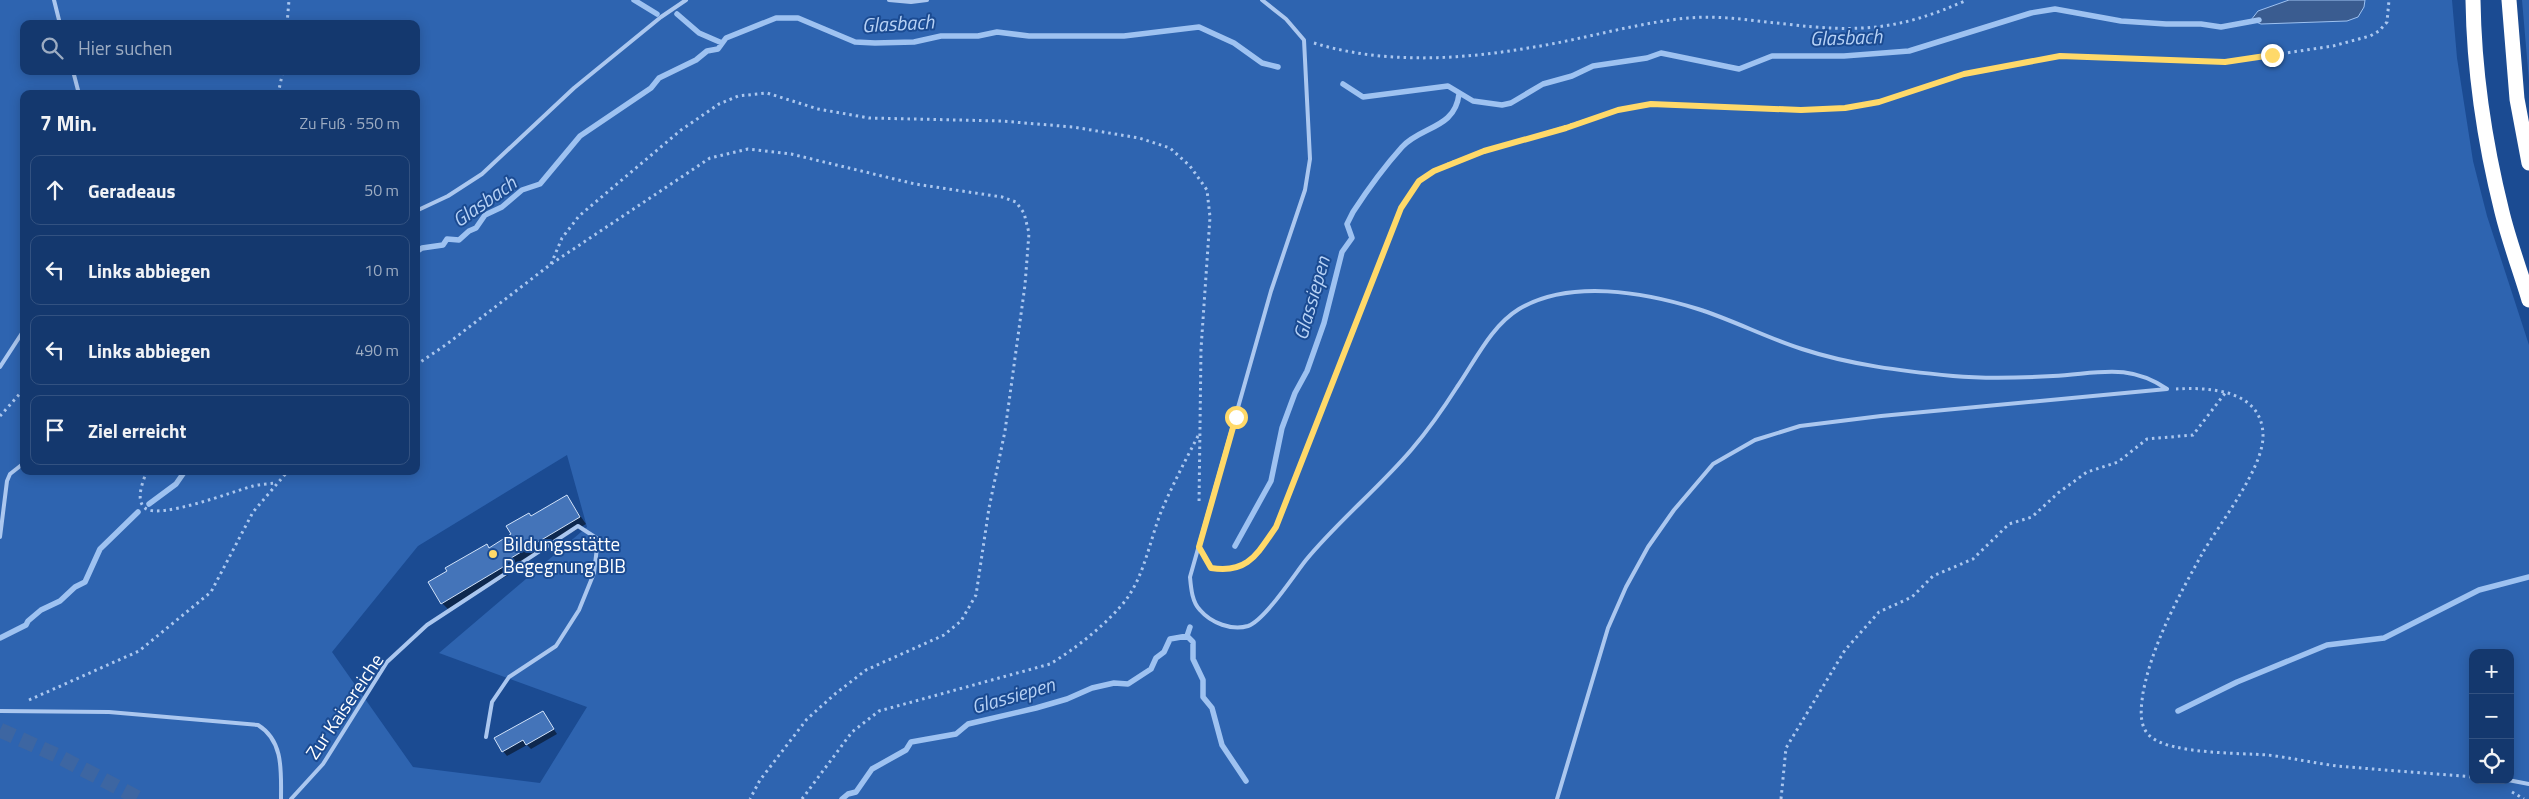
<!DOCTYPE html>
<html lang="de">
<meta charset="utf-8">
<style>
:root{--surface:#14386e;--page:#1d3f73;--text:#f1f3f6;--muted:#9dacc2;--line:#335281}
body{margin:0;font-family:"Titillium Web",sans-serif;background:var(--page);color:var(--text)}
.controls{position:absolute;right:15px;bottom:15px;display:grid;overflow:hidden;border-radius:10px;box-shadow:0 2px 12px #0003}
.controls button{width:45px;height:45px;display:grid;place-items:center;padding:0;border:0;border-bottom:1px solid var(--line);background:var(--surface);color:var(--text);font:25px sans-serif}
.stop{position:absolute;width:15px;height:15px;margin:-11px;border:4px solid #ffd969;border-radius:50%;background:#fff}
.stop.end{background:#ffd969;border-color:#fff;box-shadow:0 1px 5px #0008}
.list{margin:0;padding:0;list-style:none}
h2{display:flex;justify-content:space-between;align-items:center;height:65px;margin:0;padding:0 20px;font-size:21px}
h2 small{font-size:16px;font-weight:400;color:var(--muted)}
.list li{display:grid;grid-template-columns:32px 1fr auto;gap:15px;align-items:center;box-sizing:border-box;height:70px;margin:0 10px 10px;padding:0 10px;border:1px solid var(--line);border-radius:10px}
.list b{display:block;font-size:19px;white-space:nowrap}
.list em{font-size:16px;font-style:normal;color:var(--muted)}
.icon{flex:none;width:28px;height:28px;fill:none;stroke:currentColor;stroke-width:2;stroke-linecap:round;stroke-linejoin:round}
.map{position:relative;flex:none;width:2529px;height:799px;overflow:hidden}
.search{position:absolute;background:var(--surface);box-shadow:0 2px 12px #0003;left:20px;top:20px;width:400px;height:55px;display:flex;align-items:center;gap:12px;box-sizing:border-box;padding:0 18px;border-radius:10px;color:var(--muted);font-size:19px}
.panel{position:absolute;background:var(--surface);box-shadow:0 2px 12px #0003;left:20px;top:90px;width:400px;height:385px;border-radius:10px}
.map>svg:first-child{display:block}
.green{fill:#2e64b0;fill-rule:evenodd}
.water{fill:#3a5c90;stroke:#9ec2f1}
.shadow{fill:#0007}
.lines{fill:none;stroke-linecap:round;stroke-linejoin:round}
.stream{stroke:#9ec2f1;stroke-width:5.5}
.building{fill:#4474b9;stroke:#d2e3fa}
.highway-tunnel{stroke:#3d66a2;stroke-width:15;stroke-dasharray:15 8;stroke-linecap:butt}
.path{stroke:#abc7ef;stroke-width:3;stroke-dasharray:2.5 4;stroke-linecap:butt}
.lane{stroke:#abc7ef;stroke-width:4}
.highway{stroke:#fff;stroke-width:15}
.route{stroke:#ffd969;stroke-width:6}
.poi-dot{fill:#ffd969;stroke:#1b4b92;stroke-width:2}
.labels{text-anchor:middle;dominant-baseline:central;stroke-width:4;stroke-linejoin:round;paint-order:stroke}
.poi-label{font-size:19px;fill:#fff;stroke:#1b4b92;text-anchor:start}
.street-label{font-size:19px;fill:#fff;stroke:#1b4b92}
.water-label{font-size:20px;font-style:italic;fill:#b7d2f6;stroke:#1b4b92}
</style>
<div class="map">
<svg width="2529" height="799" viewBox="0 0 2529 799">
<rect width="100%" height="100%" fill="#1b4b92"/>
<path class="green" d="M 0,0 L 2452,0 L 2457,58 L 2473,161 L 2487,216 L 2529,345 L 2529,799 L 0,799 ZM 24,24 L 416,24 L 416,71 L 24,71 ZM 24,94 L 416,94 L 416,471 L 24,471 ZM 567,455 L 587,527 L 439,653 L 587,707 L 540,783 L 413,767 L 332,652 L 418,546 ZM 2473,653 L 2510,653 L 2510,780 L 2473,780 Z
M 2522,0 L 2529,0 L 2529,81 Z"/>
<path class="water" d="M 2289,0 L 2365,0 L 2364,7 L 2358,17 L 2347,21 L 2261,24 L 2251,20 L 2258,11 Z"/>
<path class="shadow" d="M 567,497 L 586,524 L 512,568 L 510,574 L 449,610 L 442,603 L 490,549 L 513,535 L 532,517 Z
M 543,713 L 557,734 L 531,749 L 527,745 L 507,756 L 503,751 Z"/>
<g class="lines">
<path class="stream" d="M 634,0 L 657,14
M 677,14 L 699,33 L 722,43
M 1343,84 L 1363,97 L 1448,86 L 1473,101 L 1502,105 L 1511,103 L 1543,84 L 1572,76 L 1593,66 L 1647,58 L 1661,53 L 1739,69 L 1772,56 L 1844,56 L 1909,51 L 2031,13 L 2055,9 L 2121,21 L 2166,24 L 2201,24 L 2221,27 L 2259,20
M 416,252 L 422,248 L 443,245 L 447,239 L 459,240 L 469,231 L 476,228 L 485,215 L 502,207 L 522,190 L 540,184 L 580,136 L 651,88 L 659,78 L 696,60 L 707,51 L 718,49 L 726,38 L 776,18 L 798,18 L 855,42 L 875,43 L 914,42 L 941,36 L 978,36 L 997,32 L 1029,36 L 1124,36 L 1199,27 L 1234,43 L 1262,63 L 1278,67
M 149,504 L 176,484 L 185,471
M 1235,546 L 1271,481 L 1282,428 L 1295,393 L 1307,371 L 1324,323 L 1342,252 L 1352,238 L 1347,224 L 1353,212 C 1368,189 1384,167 1402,147 C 1421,126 1455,129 1459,94
M 1187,636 L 1193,642 L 1193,659 L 1203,680 L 1203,697 L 1212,708 L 1222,745 L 1246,781
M 0,638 L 26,625 L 28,621 L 41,610 L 60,601 L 75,587 L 85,582 L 100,549 L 138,512
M 2178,711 L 2237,682 L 2327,645 L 2384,638 L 2479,590 L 2529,577
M 842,799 L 848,794 L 856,792 L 872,769 L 906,750 L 911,742 L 956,734 L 968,724 L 1036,708 L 1067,699 L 1092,688 L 1114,683 L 1128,684 L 1151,669 L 1156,658 L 1164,652 L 1170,639 L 1187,636 L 1190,627"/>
</g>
<path class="building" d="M 567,495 L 580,517 L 506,561 L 503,567 L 441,604 L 428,582 L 447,571 L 445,568 L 487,544 L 489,548 L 511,534 L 506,526 L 529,513 L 531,516 Z
M 543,711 L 554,729 L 526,745 L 523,740 L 502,752 L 494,738 Z"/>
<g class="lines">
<path class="highway-tunnel" d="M 0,730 L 56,755 L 140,799"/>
<path class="path" d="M 287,24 L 289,0
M 1314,43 C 1382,64 1458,60 1528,48 C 1582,40 1634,23 1688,18 C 1721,15 1754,21 1786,24 C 1859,33 1900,30 1967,0
M 278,94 L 283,71
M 551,264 L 562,238 L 579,216 L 681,130 L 719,104 L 738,96 L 767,93 L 818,109 L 869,118 L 1001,121 L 1073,127 L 1139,138 L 1170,148 L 1190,166 L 1207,190 L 1210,217 L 1201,349 L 1199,504
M 416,365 L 447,344 L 551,264 L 710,158 L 748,149 L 791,154 L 915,184 L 1002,197 L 1016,202 L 1024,213 L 1029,233 L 1025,285 L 1005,431 L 989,508 L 976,595 L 961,621 L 944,635 L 866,670 L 835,694 L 807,719 L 760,780 L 750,799
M 2176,389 C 2210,387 2262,390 2263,435 C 2264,468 2219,524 2202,554 C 2178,597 2152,645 2143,693 C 2141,707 2138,727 2151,737 C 2172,754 2240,753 2268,755 C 2292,758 2314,763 2337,766 C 2382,770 2428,773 2473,777
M 0,416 L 24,389
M 147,471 C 143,481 135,500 145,508 C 159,520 234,491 253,486 C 261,484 269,484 276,483
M 1206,558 L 1211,567 C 1248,574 1257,554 1276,527 L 1401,208 L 1419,181 L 1450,163 L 1618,110 L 1651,104 L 1801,109 L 1845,108 L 1879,102 L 1964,74 L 2060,56 L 2225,62 L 2333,46 L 2370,36 L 2379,31 L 2387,22 L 2389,0
M 29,700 L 139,651 L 211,592 L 253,512 L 288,471
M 2512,792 L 2524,799
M 802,799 L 852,732 L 879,711 L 1050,664 C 1074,650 1111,621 1128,597 C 1145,572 1150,540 1161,512 C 1172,486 1185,461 1198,436
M 1781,799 L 1786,748 L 1845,650 L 1879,612 L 1912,597 L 1933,576 L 1973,559 L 2009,524 L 2032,517 L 2058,493 L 2087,472 L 2118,462 L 2147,439 L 2193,435 L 2226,392"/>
<path class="lane" d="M 54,0 L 60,24
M 889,0 L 911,2 L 927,0
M 1262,0 L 1286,19 L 1304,40 L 1310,159 L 1305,190 L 1271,291 L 1190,577 C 1191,588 1192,602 1200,610 C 1211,623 1232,631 1248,626 C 1265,620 1294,575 1306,560 C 1339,520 1379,488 1412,449 C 1429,429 1443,409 1457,387 C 1475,361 1491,326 1519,309 C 1570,279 1644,292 1698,309 C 1733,320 1767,338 1802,349 C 1851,365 1902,371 1953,376 C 1986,379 2020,378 2053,376 C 2097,374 2127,362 2167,389
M 73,71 L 79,94
M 416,211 L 448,196 L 482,174 L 574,88 L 661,17 L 686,0
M 0,367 L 24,330
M 0,537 L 7,481 L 10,474 L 24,463
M 0,711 L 109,712 L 258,725 C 284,741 281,772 281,799
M 2508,780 L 2529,784
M 291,799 L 323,764 L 387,662 L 427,625 L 578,526 L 598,539 L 594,573 L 579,610 L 556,646 L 509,677 L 492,702 L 486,737
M 1557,799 L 1608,628 L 1626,587 L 1648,547 L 1674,510 L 1713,464 L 1755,440 L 1800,426 L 1881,416 L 2167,389"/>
<path class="highway" d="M 2473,0 C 2474,70 2485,144 2502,212 C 2509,241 2520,270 2529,300
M 2509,0 L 2517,99 L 2529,163"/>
</g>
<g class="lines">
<path class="route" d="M 1236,417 L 1199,547 L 1211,568 C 1248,574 1257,554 1276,527 L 1401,208 L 1419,181 L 1434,171 L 1484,151 L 1566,128 L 1618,110 L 1651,104 L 1801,110 L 1845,108 L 1879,102 L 1964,74 L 2060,56 L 2225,62 L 2272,55"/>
</g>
<circle class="poi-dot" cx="493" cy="554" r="5"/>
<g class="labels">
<g class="poi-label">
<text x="503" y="543">Bildungsstätte<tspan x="503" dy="22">Begegnung BIB</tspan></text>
</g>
<g class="street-label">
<text transform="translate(344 706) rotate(-56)">Zur Kaisereiche</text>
</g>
<g class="water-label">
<text transform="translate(898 23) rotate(-3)">Glasbach</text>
<text transform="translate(1846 37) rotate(-2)">Glasbach</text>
<text transform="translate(484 201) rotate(-35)">Glasbach</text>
<text transform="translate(1311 298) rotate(-74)">Glassiepen</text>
<text transform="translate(1013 695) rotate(-16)">Glassiepen</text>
</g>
</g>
</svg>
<div class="controls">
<button>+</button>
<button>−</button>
<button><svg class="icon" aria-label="locate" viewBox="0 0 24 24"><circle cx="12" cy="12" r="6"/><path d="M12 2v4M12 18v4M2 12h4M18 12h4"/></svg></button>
</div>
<div class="stop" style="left:1236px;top:417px"></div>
<div class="stop end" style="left:2272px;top:55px"></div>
<div class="search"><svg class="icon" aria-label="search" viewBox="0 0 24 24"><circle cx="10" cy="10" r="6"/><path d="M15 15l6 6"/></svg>Hier suchen</div>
<section class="panel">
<h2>7 Min.<small>Zu Fuß · 550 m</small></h2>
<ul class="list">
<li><svg class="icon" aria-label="ahead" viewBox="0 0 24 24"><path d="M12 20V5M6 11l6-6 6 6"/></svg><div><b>Geradeaus</b></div><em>50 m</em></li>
<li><svg class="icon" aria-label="left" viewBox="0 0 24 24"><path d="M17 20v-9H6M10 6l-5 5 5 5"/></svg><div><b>Links abbiegen</b></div><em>10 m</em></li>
<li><svg class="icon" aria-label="left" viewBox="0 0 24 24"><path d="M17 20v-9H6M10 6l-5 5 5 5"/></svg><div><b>Links abbiegen</b></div><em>490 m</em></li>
<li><svg class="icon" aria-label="arrive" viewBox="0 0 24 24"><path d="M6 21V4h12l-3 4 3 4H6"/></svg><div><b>Ziel erreicht</b></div></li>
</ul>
</section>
</div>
